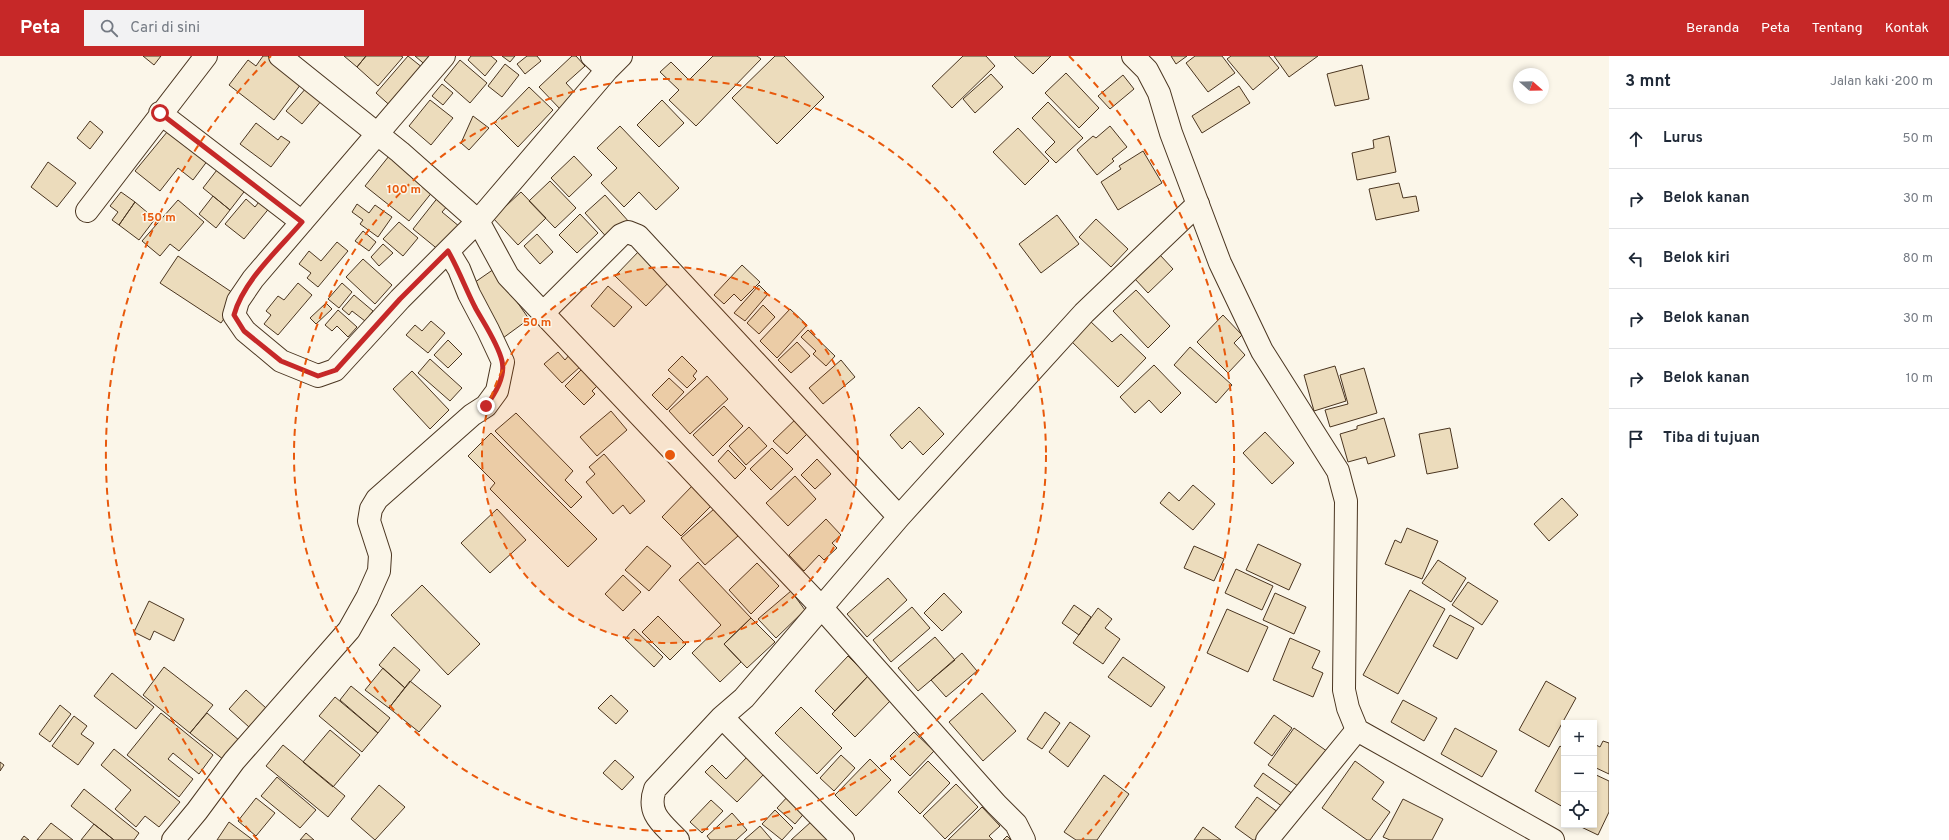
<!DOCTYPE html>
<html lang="id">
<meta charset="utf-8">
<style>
:root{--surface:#fff;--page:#f2f2f3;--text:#1f2937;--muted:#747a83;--line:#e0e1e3;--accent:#c62828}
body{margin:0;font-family:Overpass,sans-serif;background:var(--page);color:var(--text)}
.controls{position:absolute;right:12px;bottom:12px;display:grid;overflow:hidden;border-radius:0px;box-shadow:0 2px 6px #0003}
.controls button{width:36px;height:36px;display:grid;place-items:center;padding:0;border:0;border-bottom:1px solid var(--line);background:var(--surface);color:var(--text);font:20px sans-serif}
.compass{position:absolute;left:1513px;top:12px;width:36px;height:36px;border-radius:50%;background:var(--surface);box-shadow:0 2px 6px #0003;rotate:110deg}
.stop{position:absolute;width:12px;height:12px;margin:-9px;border:3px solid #c62828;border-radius:50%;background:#fff}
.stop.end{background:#c62828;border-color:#fff;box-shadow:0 1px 4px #0008}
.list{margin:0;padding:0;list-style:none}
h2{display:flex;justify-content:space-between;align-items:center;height:52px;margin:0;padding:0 16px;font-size:17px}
h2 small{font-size:13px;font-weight:400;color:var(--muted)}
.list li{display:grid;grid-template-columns:26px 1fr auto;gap:12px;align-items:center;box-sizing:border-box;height:60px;padding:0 16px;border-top:1px solid var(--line)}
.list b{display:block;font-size:15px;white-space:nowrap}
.list em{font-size:13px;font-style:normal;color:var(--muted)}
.icon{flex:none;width:22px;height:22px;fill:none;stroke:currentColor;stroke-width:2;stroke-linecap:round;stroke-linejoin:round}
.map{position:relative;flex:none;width:1609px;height:784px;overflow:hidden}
header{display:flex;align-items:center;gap:24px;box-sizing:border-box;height:56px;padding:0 20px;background:var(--accent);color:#fff}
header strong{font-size:19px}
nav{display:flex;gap:22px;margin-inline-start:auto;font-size:14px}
.search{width:280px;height:36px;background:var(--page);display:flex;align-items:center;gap:10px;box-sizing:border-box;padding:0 14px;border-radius:0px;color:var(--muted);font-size:15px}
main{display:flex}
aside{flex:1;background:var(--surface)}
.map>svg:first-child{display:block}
.building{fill:#ecdcbc;stroke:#4a3520}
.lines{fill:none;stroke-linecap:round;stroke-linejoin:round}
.minor-casing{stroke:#4a3520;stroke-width:24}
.tertiary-casing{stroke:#4a3520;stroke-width:24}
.minor{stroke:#fbf6e9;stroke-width:22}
.tertiary{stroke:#fbf6e9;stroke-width:22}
.route{stroke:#c62828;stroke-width:5}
.ring{fill:none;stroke:#e8590c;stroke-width:2;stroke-dasharray:7 5}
.centre{fill:#e8590c;stroke:#fbf6e9;stroke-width:2}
.ring-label{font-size:12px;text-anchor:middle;font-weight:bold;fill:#e8590c;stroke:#fbf6e9;stroke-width:3;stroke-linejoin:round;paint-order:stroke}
</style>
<header>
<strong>Peta</strong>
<div class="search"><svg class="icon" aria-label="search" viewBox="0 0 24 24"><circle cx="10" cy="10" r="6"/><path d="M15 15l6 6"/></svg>Cari di sini</div>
<nav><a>Beranda</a><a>Peta</a><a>Tentang</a><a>Kontak</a></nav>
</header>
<main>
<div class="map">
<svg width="1609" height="784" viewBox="0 0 1609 784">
<rect width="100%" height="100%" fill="#fbf6e9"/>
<path class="building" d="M 143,0 L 161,0 L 154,9 Z
M 263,0 L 274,0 L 304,24 L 274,64 L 229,29 L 248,4 L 256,10 Z
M 344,0 L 366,0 L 357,11 Z
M 366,0 L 401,0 L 403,1 L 378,30 L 357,11 Z
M 408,0 L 428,16 L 395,54 L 376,37 Z
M 415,0 L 439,0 L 429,12 Z
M 471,0 L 491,0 L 497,5 L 485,20 L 468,4 Z
M 502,0 L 515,0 L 510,6 Z
M 527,0 L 537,0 L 541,5 L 525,18 L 517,8 Z
M 572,0 L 576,0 L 585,10 L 566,27 L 577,39 L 561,54 L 539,31 Z
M 713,0 L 757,0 L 761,3 L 696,70 L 669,44 L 679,34 L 660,16 L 671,6 L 689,24 Z
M 775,0 L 784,0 L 824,41 L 777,88 L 732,42 Z
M 963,0 L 986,0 L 995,10 L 952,52 L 932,30 Z
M 1014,0 L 1051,0 L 1033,18 Z
M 1171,0 L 1187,0 L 1176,8 Z
M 1195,0 L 1222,0 L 1235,17 L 1208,36 L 1186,7 Z
M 1231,0 L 1269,0 L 1279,12 L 1253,34 L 1227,3 Z
M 1274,0 L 1318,0 L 1289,21 Z
M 460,4 L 487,27 L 470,47 L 444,24 Z
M 505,8 L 519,19 L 502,41 L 488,30 Z
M 1362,9 L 1369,43 L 1335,50 L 1327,18 Z
M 1066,17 L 1099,52 L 1079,72 L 1045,37 Z
M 991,18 L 1003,31 L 975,57 L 963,43 Z
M 1123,19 L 1134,33 L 1110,53 L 1098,40 Z
M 442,28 L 453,37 L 443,49 L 432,40 Z
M 1239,30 L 1250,47 L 1202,77 L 1192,60 Z
M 307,31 L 322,44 L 302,68 L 286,55 Z
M 529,31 L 553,54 L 518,91 L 494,67 Z
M 430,44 L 453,62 L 431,89 L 409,70 Z
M 662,44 L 684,67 L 659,91 L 637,69 Z
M 1048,46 L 1083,82 L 1056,107 L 1045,96 L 1055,86 L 1032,62 Z
M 473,60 L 489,72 L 469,94 L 461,87 Z
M 90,65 L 103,76 L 90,93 L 77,82 Z
M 256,67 L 278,84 L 281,80 L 290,86 L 271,111 L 240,88 Z
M 172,70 L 211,100 L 193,124 L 178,112 L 160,135 L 135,115 Z
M 620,70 L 679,132 L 656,154 L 639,136 L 624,151 L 601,127 L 617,112 L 597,92 Z
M 1110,70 L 1127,91 L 1112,103 L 1114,105 L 1097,119 L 1077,94 L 1093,80 L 1096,82 Z
M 1018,72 L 1049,105 L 1025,129 L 993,96 Z
M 1389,80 L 1396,116 L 1357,124 L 1352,97 L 1374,92 L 1373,84 Z
M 1143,95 L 1162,127 L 1118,154 L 1101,126 L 1121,113 L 1119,110 Z
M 389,100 L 433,135 L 409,165 L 365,130 Z
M 574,100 L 592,119 L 569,141 L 551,122 Z
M 48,106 L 76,127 L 57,151 L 31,131 Z
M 220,110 L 247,132 L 230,154 L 203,132 Z
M 550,125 L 576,152 L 555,172 L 529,145 Z
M 1399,127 L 1403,142 L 1416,140 L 1419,155 L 1376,164 L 1369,133 Z
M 121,136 L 135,146 L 119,169 L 112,164 L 118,156 L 110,150 Z
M 521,136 L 546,162 L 518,189 L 493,162 Z
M 605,139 L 630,167 L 610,185 L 585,157 Z
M 213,140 L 230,154 L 216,172 L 199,158 Z
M 439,140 L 449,148 L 442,156 L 460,171 L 440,195 L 413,173 Z
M 262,142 L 271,150 L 244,183 L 225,168 L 246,143 L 255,151 Z
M 178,144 L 204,166 L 179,195 L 170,188 L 160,200 L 142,185 Z
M 135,146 L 155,163 L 139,184 L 119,169 Z
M 357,148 L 369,157 L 375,149 L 392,161 L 378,181 L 360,168 L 363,164 L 352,156 Z
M 580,158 L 598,177 L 577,197 L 559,179 Z
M 1057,159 L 1079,188 L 1041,217 L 1019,188 Z
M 1096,163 L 1128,193 L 1111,211 L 1079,181 Z
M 399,166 L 418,182 L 403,200 L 383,183 Z
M 363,175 L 376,186 L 369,195 L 355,185 Z
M 537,178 L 553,196 L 540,208 L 524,190 Z
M 337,186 L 348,195 L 318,231 L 307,222 L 311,217 L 299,208 L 309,195 L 321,205 Z
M 383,188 L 393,197 L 379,210 L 371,201 Z
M 641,193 L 671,224 L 646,250 L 615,220 Z
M 1160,199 L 1173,213 L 1148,237 L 1135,223 Z
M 178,200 L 239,241 L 221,267 L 160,227 Z
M 363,203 L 392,229 L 375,248 L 346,221 Z
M 742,209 L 760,226 L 741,245 L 734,238 L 724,248 L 714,239 Z
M 494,213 L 529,263 L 503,282 L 468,231 Z
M 298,227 L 312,239 L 278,279 L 264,268 L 271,259 L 266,255 L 278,240 L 284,244 Z
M 342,227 L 352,236 L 339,252 L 328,243 Z
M 759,229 L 768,238 L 745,265 L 734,257 Z
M 608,230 L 632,251 L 614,271 L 591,250 Z
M 1136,234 L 1170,270 L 1148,292 L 1113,255 Z
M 354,239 L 373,255 L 365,265 L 352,255 L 349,259 L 342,253 Z
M 326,247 L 332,253 L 316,268 L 310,262 Z
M 763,249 L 775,261 L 759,278 L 747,267 Z
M 790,253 L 807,269 L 777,302 L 760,285 Z
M 338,254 L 357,271 L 348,281 L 337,270 L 332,275 L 325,269 Z
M 1223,259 L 1242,279 L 1234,287 L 1245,299 L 1228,317 L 1197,286 Z
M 1089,264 L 1112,286 L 1121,278 L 1146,302 L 1118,331 L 1069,283 Z
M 431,265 L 445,277 L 428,297 L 406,279 L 415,269 L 422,275 Z
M 808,274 L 835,300 L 826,310 L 813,298 L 816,295 L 801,281 Z
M 448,284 L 462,298 L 448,312 L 434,299 Z
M 797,286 L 810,300 L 791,317 L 778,304 Z
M 1190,291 L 1232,329 L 1216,347 L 1174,309 Z
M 558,296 L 565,304 L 570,298 L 581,310 L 562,327 L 544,308 Z
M 682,300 L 697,315 L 693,320 L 696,323 L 687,332 L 668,314 Z
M 430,303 L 462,332 L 450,345 L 418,317 Z
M 841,304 L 855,321 L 823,348 L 809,332 Z
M 1154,309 L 1181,337 L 1161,357 L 1149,344 L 1135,357 L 1120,341 Z
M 1335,310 L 1346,345 L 1314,355 L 1304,319 Z
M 584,311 L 600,327 L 592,335 L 595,338 L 584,349 L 565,330 Z
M 1364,312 L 1377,357 L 1330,371 L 1325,354 L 1348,348 L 1340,319 Z
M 412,315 L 449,354 L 430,373 L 393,333 Z
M 707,320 L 728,343 L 690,378 L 669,355 Z
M 669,322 L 684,336 L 667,354 L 652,339 Z
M 724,350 L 743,370 L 713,400 L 693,379 Z
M 919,351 L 944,378 L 923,399 L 910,385 L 902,393 L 890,379 Z
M 611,355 L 627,374 L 597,400 L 580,381 Z
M 516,357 L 573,415 L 565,424 L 582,441 L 571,452 L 495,375 Z
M 800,359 L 813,372 L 787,398 L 773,385 Z
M 1384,362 L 1395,400 L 1368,408 L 1366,401 L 1348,406 L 1340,378 L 1357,373 L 1357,370 Z
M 749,371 L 767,390 L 746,409 L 729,390 Z
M 1450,372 L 1458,412 L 1427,418 L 1419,378 Z
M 1265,376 L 1294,407 L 1272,428 L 1243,397 Z
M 491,377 L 597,483 L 568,511 L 490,433 L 495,427 L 468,400 Z
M 772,392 L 793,413 L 771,434 L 750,413 Z
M 728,394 L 746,412 L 735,423 L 718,405 Z
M 604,398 L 645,445 L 630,458 L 623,449 L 613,458 L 586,426 L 595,418 L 589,411 Z
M 817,403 L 831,418 L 815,433 L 801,419 Z
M 795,420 L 816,443 L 788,470 L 766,447 Z
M 694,428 L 713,448 L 681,480 L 662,461 Z
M 1193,429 L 1215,448 L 1193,474 L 1160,447 L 1169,436 L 1179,445 Z
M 1562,442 L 1578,459 L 1549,485 L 1534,468 Z
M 497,453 L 526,484 L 490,517 L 461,487 Z
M 714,453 L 738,480 L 705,509 L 681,482 Z
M 826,463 L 841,479 L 832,487 L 837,492 L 824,504 L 819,499 L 804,515 L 789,499 Z
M 1407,472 L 1438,485 L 1422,523 L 1385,508 L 1395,484 L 1401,487 Z
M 1258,488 L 1301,508 L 1289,534 L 1246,514 Z
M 647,490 L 671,510 L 649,535 L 625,514 Z
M 1194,490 L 1224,503 L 1214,525 L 1184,512 Z
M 1438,504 L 1466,522 L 1451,546 L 1422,527 Z
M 698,506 L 751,562 L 724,588 L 741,606 L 720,626 L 692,597 L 721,569 L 679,524 Z
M 757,507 L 779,530 L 751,558 L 729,534 Z
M 1236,513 L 1273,530 L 1262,554 L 1225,537 Z
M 623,519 L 641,536 L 623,555 L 605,538 Z
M 888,522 L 907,544 L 867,581 L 847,558 Z
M 1468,526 L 1498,545 L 1482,569 L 1452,549 Z
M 422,529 L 480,588 L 448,619 L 391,559 Z
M 1410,534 L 1445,553 L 1398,638 L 1363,619 Z
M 791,535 L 805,554 L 776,582 L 758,563 Z
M 944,537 L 962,556 L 942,575 L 924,557 Z
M 1275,537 L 1306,551 L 1294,578 L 1263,564 Z
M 149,545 L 184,563 L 174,585 L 154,575 L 150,584 L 134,576 Z
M 1074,549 L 1091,561 L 1079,579 L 1062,567 Z
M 912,551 L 930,572 L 891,606 L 873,584 Z
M 1098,552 L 1112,563 L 1105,572 L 1120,583 L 1103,608 L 1073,587 Z
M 1227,553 L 1268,571 L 1248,616 L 1207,597 Z
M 1450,559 L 1474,572 L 1457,603 L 1433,590 Z
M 658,560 L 686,588 L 670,604 L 642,576 Z
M 751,562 L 775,586 L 747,612 L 724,588 Z
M 634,573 L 663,601 L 654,611 L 625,583 Z
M 935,581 L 955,604 L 918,635 L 898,612 Z
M 1290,582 L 1320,595 L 1312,612 L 1323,617 L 1313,641 L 1273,624 Z
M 394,591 L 420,614 L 405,632 L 379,609 Z
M 962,597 L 977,615 L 946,641 L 931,624 Z
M 848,600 L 868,620 L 835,655 L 815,635 Z
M 1123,601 L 1165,631 L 1151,651 L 1108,621 Z
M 164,611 L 213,649 L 190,677 L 143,639 Z
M 383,612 L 405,632 L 389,652 L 365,634 Z
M 112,617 L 154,651 L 136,673 L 94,640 Z
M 868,620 L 892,643 L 855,681 L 832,658 Z
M 410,625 L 441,650 L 419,676 L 389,652 Z
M 1546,625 L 1576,642 L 1549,691 L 1519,674 Z
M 351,630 L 390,662 L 378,677 L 340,644 Z
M 246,634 L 266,652 L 249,671 L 229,653 Z
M 982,637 L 1016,675 L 983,705 L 949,666 Z
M 611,639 L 628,655 L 616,668 L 598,652 Z
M 335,641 L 378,677 L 362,696 L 319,660 Z
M 1403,644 L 1437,662 L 1424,685 L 1391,666 Z
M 60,649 L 71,658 L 50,686 L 39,678 Z
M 801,651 L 842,692 L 817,718 L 775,677 Z
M 1045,656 L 1060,667 L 1042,693 L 1027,683 Z
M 161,657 L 213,699 L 199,718 L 173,697 L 168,703 L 193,723 L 179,741 L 127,699 Z
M 207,657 L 240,685 L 224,704 L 190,677 Z
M 1274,659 L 1292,672 L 1272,700 L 1254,687 Z
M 74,660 L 87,670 L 81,678 L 94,687 L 78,709 L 52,690 Z
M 1070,666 L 1090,680 L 1068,711 L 1049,696 Z
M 1294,672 L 1331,698 L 1305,735 L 1268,709 Z
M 1455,672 L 1497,695 L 1482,721 L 1441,698 Z
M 330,674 L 360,699 L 333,731 L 303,706 Z
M 914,676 L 934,695 L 910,720 L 890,700 Z
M 1603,685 L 1609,687 L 1609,718 L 1594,711 L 1594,688 L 1600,691 Z
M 283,689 L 345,740 L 328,761 L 266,710 Z
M 1560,690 L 1564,693 L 1563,751 L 1535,735 Z
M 114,693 L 180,746 L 159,771 L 145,760 L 136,771 L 115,753 L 131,734 L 101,709 Z
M 841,699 L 855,712 L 834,735 L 820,722 Z
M 748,700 L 765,717 L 737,746 L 705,716 L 712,709 L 726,723 Z
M 870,703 L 891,724 L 856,760 L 835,739 Z
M 615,704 L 634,721 L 622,734 L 603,717 Z
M 928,705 L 950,727 L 920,758 L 898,736 Z
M 1355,705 L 1384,726 L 1372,743 L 1390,756 L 1370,784 L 1367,784 L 1322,752 Z
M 0,706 L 4,709 L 0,715 Z
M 1263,717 L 1293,738 L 1283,751 L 1254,730 Z
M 1594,718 L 1609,725 L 1609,756 L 1598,779 L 1577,769 L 1594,769 Z
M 1104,719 L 1129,738 L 1097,784 L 1076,784 L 1064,776 Z
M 277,721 L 316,754 L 300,772 L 261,740 Z
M 956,728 L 978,751 L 945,783 L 923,760 Z
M 379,729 L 405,751 L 375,784 L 351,763 Z
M 84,733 L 139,777 L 134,784 L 114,784 L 71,750 Z
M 790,738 L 807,754 L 795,768 L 777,752 Z
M 1257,741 L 1282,759 L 1265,784 L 1253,784 L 1235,771 Z
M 256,742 L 275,757 L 256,780 L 238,765 Z
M 1403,743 L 1443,763 L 1432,784 L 1390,784 L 1383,781 Z
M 711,744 L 723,755 L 702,777 L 690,766 Z
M 982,751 L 1000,770 L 989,780 L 993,784 L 948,784 Z
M 775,754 L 793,772 L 782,784 L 762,768 Z
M 732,757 L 747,774 L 736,784 L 710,784 L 707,780 Z
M 812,765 L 828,784 L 791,784 Z
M 229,766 L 253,784 L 217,784 Z
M 51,767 L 73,784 L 37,784 Z
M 94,768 L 114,784 L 81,784 Z
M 760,770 L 772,784 L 744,784 Z
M 1203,771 L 1221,784 L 1194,784 Z
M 306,777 L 314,784 L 300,784 Z
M 24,780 L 29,784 L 21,784 Z
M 1007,780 L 1011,784 L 1003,784 Z"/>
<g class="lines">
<g class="minor-casing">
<path id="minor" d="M 280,0 L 400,96 L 478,165 L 508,220 L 821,551 L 996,748 L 1016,768 L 1024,784
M 444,0 L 253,223 L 238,245 L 234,259 L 245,275 L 281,305 L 318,320 L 335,314 L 400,243 L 448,195
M 592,0 L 607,14
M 160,57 L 302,166
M 87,155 L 206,0
M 543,257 L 621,179 L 628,176 L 638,180 L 899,461
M 722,661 L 843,784
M 173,784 L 197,755 L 234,705 L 349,574 L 367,542 L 379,515 L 380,499 L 369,465 L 371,453 L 377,443 L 472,359 L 486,350 L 497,335 L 503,306 L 488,274 L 469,238 L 459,213 L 448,195 L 478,165 L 607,14 L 621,0
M 678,784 C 663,768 646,758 655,733 L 722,661 L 744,642 L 899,461 L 1084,257 L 1198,148
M 1267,784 L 1357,674"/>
</g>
<g class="tertiary-casing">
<path id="tertiary" d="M 1133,0 L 1147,14 L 1159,37 L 1171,77 L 1220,207 L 1262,295 L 1338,415 L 1346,445 L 1344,634 L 1348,652 L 1357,674 L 1553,784"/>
</g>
<use href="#minor" class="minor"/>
<use href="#tertiary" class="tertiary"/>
</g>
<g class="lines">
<path class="route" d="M 160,57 L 302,166 C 279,193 243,225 234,259 L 244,275 L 281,305 L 318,320 L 336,314 L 400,243 L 448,195 C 459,214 466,234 476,253 C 485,269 498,288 502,305 C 506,321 495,338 486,350"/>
</g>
<circle cx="670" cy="399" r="188" fill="#e8590c" fill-opacity=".12"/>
<g class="ring">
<circle cx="670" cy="399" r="188"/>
<circle cx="670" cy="399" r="376"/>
<path d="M258 784A564 564 0 0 1 271 0M1069 0A564 564 0 0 1 1082 784"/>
</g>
<circle cx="670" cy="399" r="6" class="centre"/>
<g class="ring-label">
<text x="404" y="137">100 m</text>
<text x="159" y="165">150 m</text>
<text x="537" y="270">50 m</text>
</g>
</svg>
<div class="controls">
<button>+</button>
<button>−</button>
<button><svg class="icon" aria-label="locate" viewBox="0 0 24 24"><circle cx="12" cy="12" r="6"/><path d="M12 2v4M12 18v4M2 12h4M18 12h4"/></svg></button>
</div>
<svg class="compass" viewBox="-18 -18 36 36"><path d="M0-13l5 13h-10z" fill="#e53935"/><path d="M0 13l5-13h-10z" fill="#747a83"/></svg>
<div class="stop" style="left:160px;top:57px"></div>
<div class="stop end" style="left:486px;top:350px"></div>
</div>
<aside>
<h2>3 mnt<small>Jalan kaki · 200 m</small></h2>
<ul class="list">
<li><svg class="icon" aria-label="ahead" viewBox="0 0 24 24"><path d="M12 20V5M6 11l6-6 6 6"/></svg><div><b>Lurus</b></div><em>50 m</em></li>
<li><svg class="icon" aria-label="right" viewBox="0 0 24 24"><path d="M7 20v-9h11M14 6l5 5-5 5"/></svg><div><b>Belok kanan</b></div><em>30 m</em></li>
<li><svg class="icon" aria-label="left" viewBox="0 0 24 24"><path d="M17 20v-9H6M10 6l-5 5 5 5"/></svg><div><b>Belok kiri</b></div><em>80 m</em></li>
<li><svg class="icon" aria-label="right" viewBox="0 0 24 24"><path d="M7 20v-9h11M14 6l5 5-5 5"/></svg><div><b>Belok kanan</b></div><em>30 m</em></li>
<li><svg class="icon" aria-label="right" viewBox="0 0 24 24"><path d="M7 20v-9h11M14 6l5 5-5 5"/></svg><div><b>Belok kanan</b></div><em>10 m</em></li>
<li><svg class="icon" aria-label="arrive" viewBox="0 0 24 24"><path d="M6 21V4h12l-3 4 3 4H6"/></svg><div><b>Tiba di tujuan</b></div></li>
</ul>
</aside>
</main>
